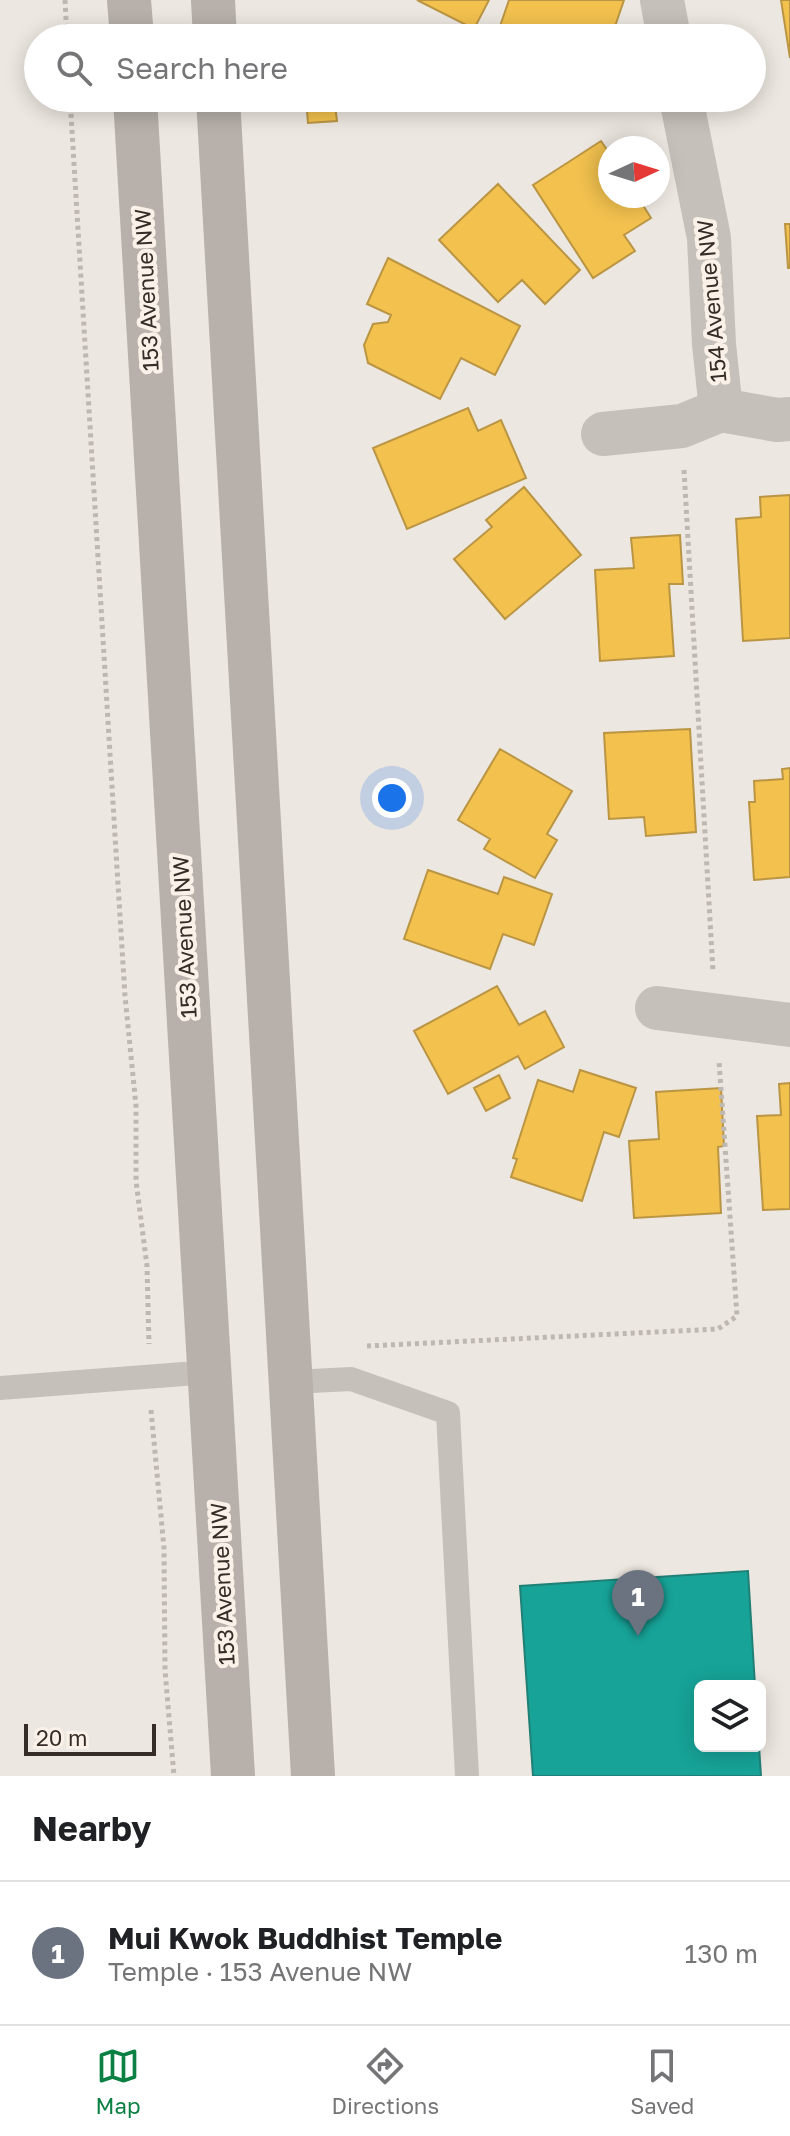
<!DOCTYPE html>
<meta charset="utf-8">
<style>
:root{--surface:#fff;--page:#f6f6f6;--text:#202124;--muted:#757577;--line:#e0e0e0;--accent:#0b8043}
body{margin:0;font-family:"Golos Text",sans-serif;background:var(--page);color:var(--text)}
.controls{position:absolute;right:24px;bottom:24px;display:grid;overflow:hidden;border-radius:12px;box-shadow:0 4px 20px #0003}
.controls button{width:72px;height:72px;display:grid;place-items:center;padding:0;border:0;border-bottom:2px solid var(--line);background:var(--surface);color:var(--text);font:40px sans-serif}
.compass{position:absolute;left:598px;top:136px;width:72px;height:72px;border-radius:50%;background:var(--surface);box-shadow:0 4px 20px #0003;rotate:86deg}
.scale{position:absolute;left:24px;bottom:20px;width:132px;box-sizing:border-box;padding-left:8px;border:4px solid #372d28;border-top:0;font-size:22px;line-height:28px;white-space:nowrap;color:#372d28;-webkit-text-stroke:6px #faf2e8;paint-order:stroke}
.you{position:absolute;left:392px;top:798px;width:28px;height:28px;margin:-20px;border:6px solid #fff;border-radius:50%;background:#1a73e8;box-shadow:0 0 0 12px #1a73e833}
.badge{display:grid;place-items:center;width:52px;height:52px;border-radius:50%;background:var(--accent);color:#fff;font-size:26px;font-weight:700}
.pin{position:absolute;translate:-50% -66px;filter:drop-shadow(0 2px 4px #0008)}
.pin::after{content:'';position:absolute;top:42px;width:28px;height:24px;background:inherit;clip-path:polygon(0 0,100% 0,50% 100%)}
.list{margin:0;padding:0;list-style:none}
h2{display:flex;justify-content:space-between;align-items:center;height:104px;margin:0;padding:0 32px;font-size:34px}
h2 small{font-size:26px;font-weight:400;color:var(--muted)}
.list li{display:grid;grid-template-columns:52px 1fr auto;gap:24px;align-items:center;box-sizing:border-box;height:144px;padding:0 32px;border-top:2px solid var(--line)}
.list b{display:block;font-size:30px;white-space:nowrap}
.list p{margin:0;font-size:26px;white-space:nowrap;color:var(--muted)}
.list em{font-size:26px;font-style:normal;color:var(--muted)}
.icon{flex:none;width:44px;height:44px;fill:none;stroke:currentColor;stroke-width:2;stroke-linecap:round;stroke-linejoin:round}
.map{position:relative;flex:none;width:790px;height:1776px;overflow:hidden}
.search{position:absolute;background:var(--surface);box-shadow:0 4px 20px #0003;left:24px;right:24px;top:24px;height:88px;display:flex;align-items:center;gap:20px;box-sizing:border-box;padding:0 28px;border-radius:44px;color:var(--muted);font-size:30px}
.sheet{height:248px;background:var(--surface)}
nav{display:flex;justify-content:space-around;align-items:center;box-sizing:border-box;height:112px;border-top:2px solid var(--line);background:var(--surface);font-size:22px;color:var(--muted)}
nav a{display:grid;justify-items:center;gap:4px}
nav .on{color:var(--accent)}
.map>svg:first-child{display:block}
.homes{fill:#f2c14e;stroke:#ba9543;stroke-width:2}
.public{fill:#17a398;stroke:#218076;stroke-width:2}
.lines{fill:none;stroke-linecap:round;stroke-linejoin:round}
.path{stroke:#bfb8b2;stroke-width:5;stroke-dasharray:4 4;stroke-linecap:butt}
.lane{stroke:#c6c0ba;stroke-width:24}
.street{stroke:#c6c0ba;stroke-width:44}
.secondary{stroke:#b7b0ab;stroke-width:44}
.labels{text-anchor:middle;dominant-baseline:central;stroke-width:8;stroke-linejoin:round;paint-order:stroke}
.street-label{font-size:22px;fill:#372d28;stroke:#faf2e8}
</style>
<div class="map">
<svg width="790" height="1776" viewBox="0 0 790 1776">
<rect width="100%" height="100%" fill="#ede7e1"/>
<path class="homes" d="M 417,0 L 489,0 L 474,29 Z
M 509,0 L 624,0 L 611,38 L 496,38 Z
M 781,0 L 790,0 L 790,58 Z
M 306,98 L 337,98 L 339,100 L 335,104 L 337,121 L 308,123 Z
M 601,141 L 610,154 L 610,196 L 637,196 L 651,218 L 624,235 L 635,251 L 593,278 L 533,185 Z
M 498,184 L 580,270 L 545,304 L 522,280 L 498,302 L 439,240 Z
M 785,224 L 790,224 L 790,268 L 788,268 Z
M 388,258 L 520,326 L 495,375 L 461,358 L 440,399 L 368,363 L 364,345 L 373,324 L 388,322 L 391,315 L 367,304 Z
M 468,408 L 478,431 L 501,420 L 526,478 L 407,529 L 373,448 Z
M 524,487 L 581,555 L 505,619 L 454,559 L 492,527 L 486,520 Z
M 790,495 L 790,638 L 743,641 L 736,519 L 761,517 L 760,497 Z
M 680,535 L 683,584 L 669,584 L 674,656 L 600,661 L 595,570 L 634,568 L 631,538 Z
M 690,729 L 696,832 L 646,836 L 644,817 L 609,819 L 604,733 Z
M 500,749 L 572,791 L 547,834 L 557,840 L 535,878 L 484,849 L 490,839 L 458,820 Z
M 790,768 L 790,877 L 754,880 L 749,802 L 755,802 L 754,781 L 783,779 L 782,769 Z
M 428,870 L 498,894 L 504,877 L 552,894 L 534,945 L 503,934 L 490,969 L 404,939 Z
M 497,986 L 519,1025 L 545,1011 L 564,1047 L 525,1069 L 518,1056 L 448,1094 L 414,1031 Z
M 580,1070 L 636,1088 L 619,1137 L 604,1132 L 582,1201 L 511,1177 L 517,1159 L 513,1158 L 538,1080 L 573,1092 Z
M 499,1075 L 510,1098 L 486,1111 L 474,1088 Z
M 790,1083 L 790,1209 L 763,1210 L 757,1116 L 781,1115 L 779,1084 Z
M 721,1088 L 724,1146 L 718,1147 L 721,1213 L 634,1218 L 629,1141 L 659,1139 L 656,1092 Z"/>
<path class="public" d="M 748,1571 L 755,1686 L 700,1686 L 700,1746 L 759,1746 L 761,1776 L 533,1776 L 520,1586 Z"/>
<g class="lines">
<path class="path" d="M 65,0 L 67,38
M 70,98 L 116,852 L 125,996 L 136,1106 L 136,1181 L 147,1266 L 149,1344
M 684,470 L 713,972
M 367,1346 L 718,1329 L 737,1316 L 719,1061
M 151,1410 L 164,1548 L 165,1670 L 174,1776"/>
<path class="lane" d="M 292,1382 L 351,1379 L 448,1413 L 467,1776
M 0,1388 L 210,1372"/>
<path class="street" d="M 662,0 L 669,38
M 681,98 L 709,238 L 714,344 L 721,410 L 777,420 L 790,419
M 603,434 L 682,426 L 721,410
M 657,1008 L 790,1025"/>
<path class="secondary" d="M 129,0 L 132,38
M 213,0 L 215,38
M 135,98 L 233,1776
M 218,98 L 313,1776"/>
</g>
<g class="labels">
<g class="street-label">
<text transform="translate(146 290) rotate(-93)">153 Avenue NW</text>
<text transform="translate(711 301) rotate(-95)">154 Avenue NW</text>
<text transform="translate(184 937) rotate(-93)">153 Avenue NW</text>
<text transform="translate(222 1584) rotate(-93)">153 Avenue NW</text>
</g>
</g>
</svg>
<div class="controls">
<button><svg class="icon" aria-label="layers" viewBox="0 0 24 24"><path d="M12 4l9 5-9 5-9-5zM3 14l9 5 9-5"/></svg></button>
</div>
<svg class="compass" viewBox="-18 -18 36 36"><path d="M0-13l5 13h-10z" fill="#e53935"/><path d="M0 13l5-13h-10z" fill="#757577"/></svg>
<div class="scale">20 m</div>
<div class="you"></div>
<div class="pin badge" style="left:638px;top:1636px;background:#6b7280">1</div>
<div class="search"><svg class="icon" aria-label="search" viewBox="0 0 24 24"><circle cx="10" cy="10" r="6"/><path d="M15 15l6 6"/></svg>Search here</div>
</div>
<section class="sheet">
<h2>Nearby<small></small></h2>
<ul class="list">
<li><span class="badge" style="background:#6b7280">1</span><div><b>Mui Kwok Buddhist Temple</b><p>Temple · 153 Avenue NW</p></div><em>130 m</em></li>
</ul>
</section>
<nav>
<a class="on"><svg class="icon" aria-label="map" viewBox="0 0 24 24"><path d="M3 6l6-2 6 2 6-2v14l-6 2-6-2-6 2zM9 4v14M15 6v14"/></svg>Map</a>
<a><svg class="icon" aria-label="directions" viewBox="0 0 24 24"><path d="M12 3l9 9-9 9-9-9zM9 14v-3h6M13 9l2 2-2 2"/></svg>Directions</a>
<a><svg class="icon" aria-label="saved" viewBox="0 0 24 24"><path d="M7 4h10v16l-5-4-5 4z"/></svg>Saved</a>
</nav>
